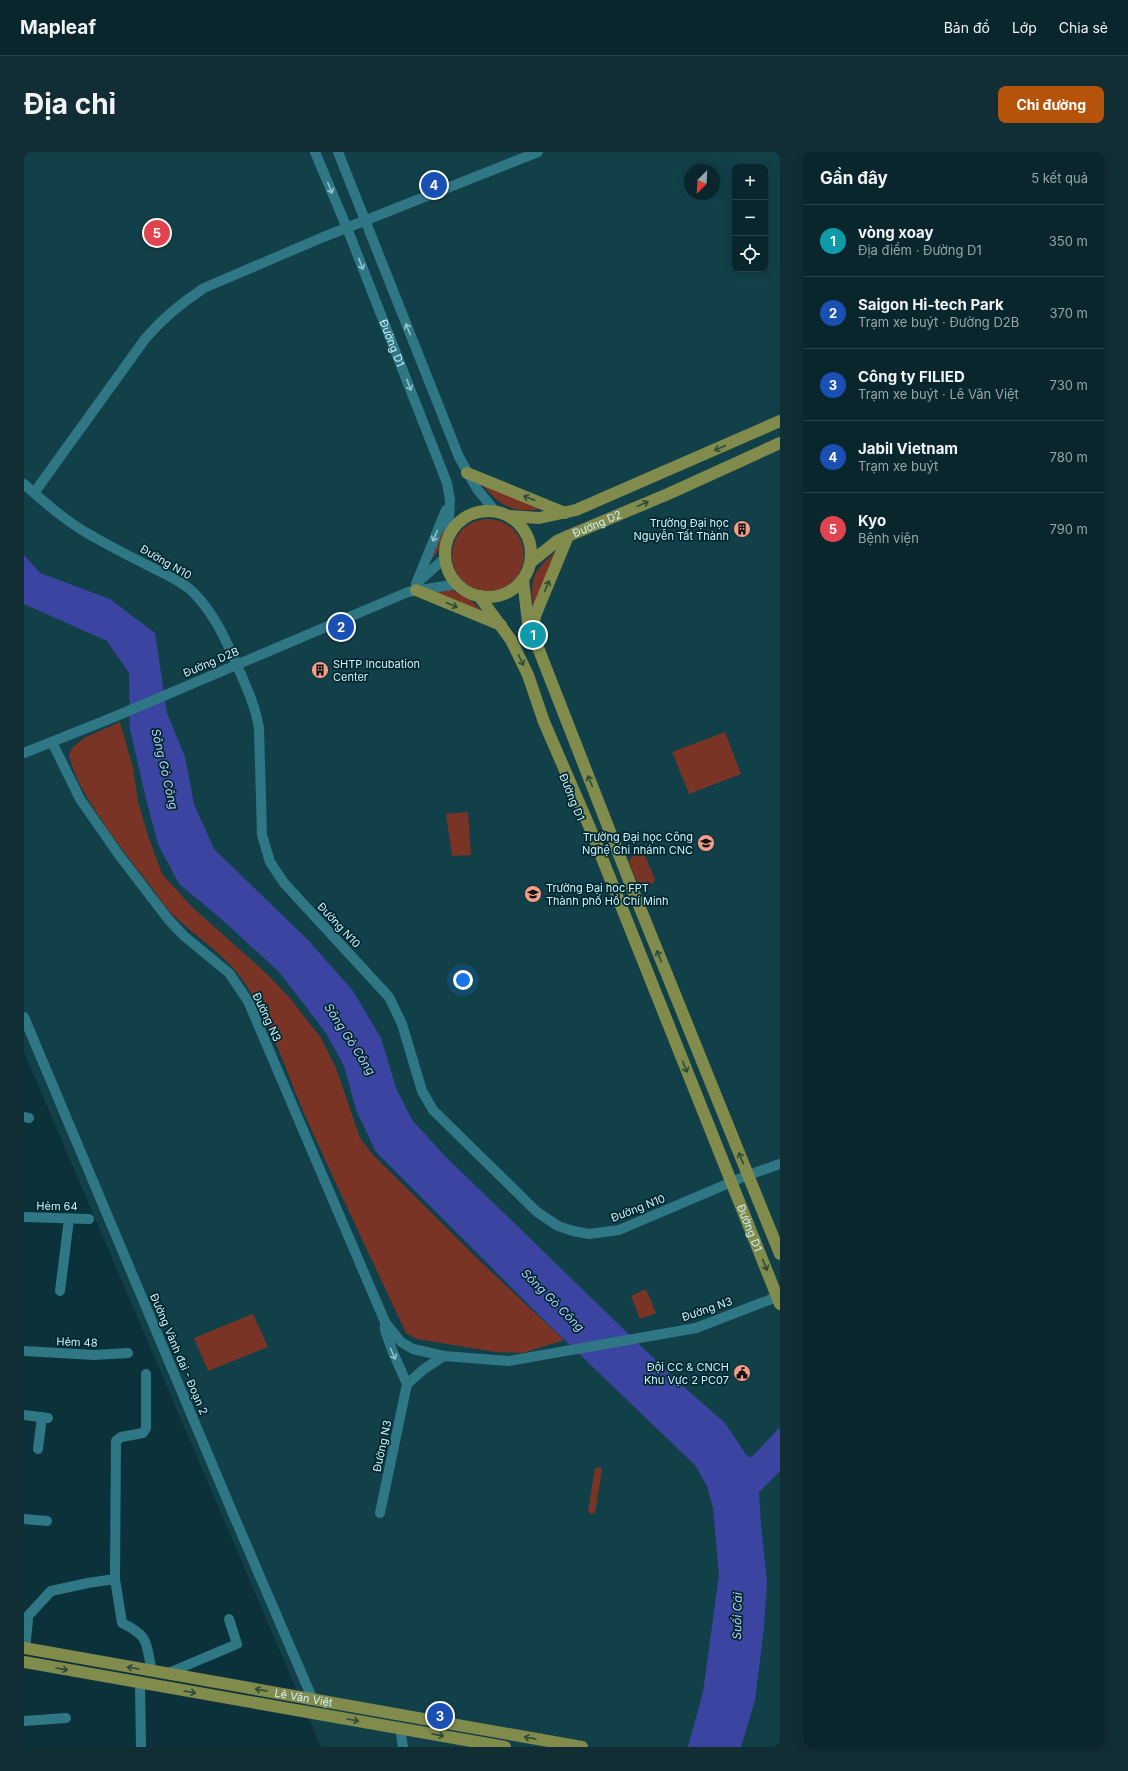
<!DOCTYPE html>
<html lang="vi">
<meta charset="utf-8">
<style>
:root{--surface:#08262c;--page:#112e34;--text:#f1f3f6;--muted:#98a5a9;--line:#294348;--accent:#b45309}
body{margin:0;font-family:Inter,sans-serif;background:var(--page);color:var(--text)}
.controls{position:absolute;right:12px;top:12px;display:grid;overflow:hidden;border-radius:8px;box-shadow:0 2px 10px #0003}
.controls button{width:36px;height:36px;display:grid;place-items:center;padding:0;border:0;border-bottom:1px solid var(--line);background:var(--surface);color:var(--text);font:20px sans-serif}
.compass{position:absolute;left:660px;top:12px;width:36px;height:36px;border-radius:50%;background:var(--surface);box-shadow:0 2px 10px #0003;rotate:204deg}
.you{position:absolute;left:439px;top:828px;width:14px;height:14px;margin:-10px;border:3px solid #fff;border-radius:50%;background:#1a73e8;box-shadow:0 0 0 6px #1a73e833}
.badge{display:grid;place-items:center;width:26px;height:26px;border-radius:50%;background:var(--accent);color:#fff;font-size:13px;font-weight:700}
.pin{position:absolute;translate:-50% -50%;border:2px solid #fff;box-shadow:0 1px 4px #0006}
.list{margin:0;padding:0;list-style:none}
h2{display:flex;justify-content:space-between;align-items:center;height:52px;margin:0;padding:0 16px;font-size:17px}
h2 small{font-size:13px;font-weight:400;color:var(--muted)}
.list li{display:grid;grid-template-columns:26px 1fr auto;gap:12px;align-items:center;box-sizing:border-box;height:72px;padding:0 16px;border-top:1px solid var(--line)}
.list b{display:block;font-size:15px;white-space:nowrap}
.list p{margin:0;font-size:13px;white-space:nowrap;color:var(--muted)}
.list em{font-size:13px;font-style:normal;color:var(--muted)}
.icon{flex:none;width:22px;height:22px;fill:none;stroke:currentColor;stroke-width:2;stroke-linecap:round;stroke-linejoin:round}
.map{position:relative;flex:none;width:756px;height:1595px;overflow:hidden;border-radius:8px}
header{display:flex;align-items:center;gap:24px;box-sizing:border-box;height:56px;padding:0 20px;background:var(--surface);border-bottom:1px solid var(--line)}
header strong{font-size:19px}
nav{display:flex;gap:22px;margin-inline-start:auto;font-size:14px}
.intro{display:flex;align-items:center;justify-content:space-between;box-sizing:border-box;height:96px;padding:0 24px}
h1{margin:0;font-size:28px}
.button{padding:10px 18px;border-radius:8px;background:var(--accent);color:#fff;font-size:14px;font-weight:700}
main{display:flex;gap:24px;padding:0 24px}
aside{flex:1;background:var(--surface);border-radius:8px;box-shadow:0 2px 10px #0003}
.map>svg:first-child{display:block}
.built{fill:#124049;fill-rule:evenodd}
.green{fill:#7a3425}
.water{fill:#3b45a1}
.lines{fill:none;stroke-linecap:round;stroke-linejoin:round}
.minor{stroke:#307786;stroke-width:10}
.major{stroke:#818b4c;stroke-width:12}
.oneway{stroke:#90c1cc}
.oneway2{stroke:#2d4b3a}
.labels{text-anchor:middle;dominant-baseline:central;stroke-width:3.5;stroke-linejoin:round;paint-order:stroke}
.street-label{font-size:11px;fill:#d0f2fa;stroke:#002830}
.poi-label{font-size:11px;fill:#d0f2fa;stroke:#002830;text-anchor:end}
.water-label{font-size:12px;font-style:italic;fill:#bcc8fa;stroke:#002830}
</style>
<header>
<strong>Mapleaf</strong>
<nav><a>Bản đồ</a><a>Lớp</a><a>Chia sẻ</a></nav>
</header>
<div class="intro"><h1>Địa chỉ</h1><a class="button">Chỉ đường</a></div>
<main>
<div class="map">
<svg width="756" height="1595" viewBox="0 0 756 1595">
<rect width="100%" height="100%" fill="#0b323a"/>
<path class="built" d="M 0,0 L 756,0 L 756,1595 L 297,1595 L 0,900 ZM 711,15 L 741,15 L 741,117 L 711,117 ZM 666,18 L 690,18 L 690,42 L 666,42 Z"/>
<path class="green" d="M 459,333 L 516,357 C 491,362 474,353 459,333 Z
M428 403a36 36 0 1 1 72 0a36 36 0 1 1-72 0Z
M 420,369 C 420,389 418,397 403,412 Z
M 535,397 L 509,456 C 506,422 510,419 535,397 Z
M 425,437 C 440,443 452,451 461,463 L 403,439 Z
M 96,570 L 109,616 L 114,649 L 123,681 L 138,722 L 168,755 L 242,821 L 265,845 L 297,886 L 312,916 L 336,986 L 348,1002 L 460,1113 L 540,1188 L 499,1201 L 472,1200 L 393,1187 L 382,1181 C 348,1108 313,1035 280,961 C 260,915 242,853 209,816 C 191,796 169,782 150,764 C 140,755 133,742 125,732 C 101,701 51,639 45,602 L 48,596 L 60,586 Z
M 701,580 L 717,622 L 665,642 L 648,600 Z
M 444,660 L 447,703 L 428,704 L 422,662 Z
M 613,702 L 620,702 L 631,727 L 630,731 L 618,734 L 613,730 L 605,710 L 608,704 Z
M 622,1137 L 632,1161 L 616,1167 L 607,1144 Z
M 229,1162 L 244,1195 L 184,1219 L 170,1186 Z
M 576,1315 L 578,1318 L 571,1361 L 567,1362 L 564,1359 L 571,1316 Z"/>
<path class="water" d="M 0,403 L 16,421 L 86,447 L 131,481 L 143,561 L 161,605 L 170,652 L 190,697 L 284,788 L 329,839 L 357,886 L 372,936 L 388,968 L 422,1005 L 652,1228 L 701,1271 L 723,1304 L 728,1305 L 756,1275 L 756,1319 L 735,1340 L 737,1372 L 743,1431 L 740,1475 L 731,1548 L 717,1595 L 664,1595 L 679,1540 L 695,1423 L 689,1356 L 683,1334 L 671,1313 L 524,1172 L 352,1000 L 332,958 L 320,914 L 302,881 L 255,820 L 195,765 L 155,732 L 134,692 L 122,647 L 106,577 L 105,521 L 83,489 L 0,452 Z"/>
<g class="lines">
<g class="minor">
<path id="s1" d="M 291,0 L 323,76 L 423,331 L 426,348 L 424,385"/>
<path d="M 314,0 L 435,305 L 453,337 L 471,359"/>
<path d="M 0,332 C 21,351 44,371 70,385 C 89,396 109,406 129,416 C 143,423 159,430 170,441 C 190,462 200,484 212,511 C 221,532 231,552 235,576 L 238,683 L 246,710 L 260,731 L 365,845 L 378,872 L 398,939 L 409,958 L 513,1060 L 534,1074 L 549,1079 L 565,1082 L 595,1078 L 724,1023 L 756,1012"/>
<path d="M 10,341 L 121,187 C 138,167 157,151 180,136 L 297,86 L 514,0"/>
<path d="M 394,430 L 421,406"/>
<path d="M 392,432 L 422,358"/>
<path d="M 28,590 L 56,647 L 95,703 L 144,767 L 160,784 L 205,821 L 224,849 L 361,1170 L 377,1190 L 389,1197 L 420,1204 L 484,1209 L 672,1176 L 753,1145"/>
<path d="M 0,601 L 90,565 L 384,440 L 433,432"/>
<path d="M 0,865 L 207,1357 L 289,1548"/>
<path d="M 0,965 L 5,966"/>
<path d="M 0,1065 L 65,1067"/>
<path d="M 36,1139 L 45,1067"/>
<path d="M 0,1199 L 70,1203 L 104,1201"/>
<path d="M 122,1222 L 122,1276 L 119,1281 L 97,1285 L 92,1289 L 91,1427 L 98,1471 C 127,1485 121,1491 128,1519"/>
<path d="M 383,1232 L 400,1217 L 420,1204"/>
<path d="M 0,1263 L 24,1266"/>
<path d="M 14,1297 L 18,1265"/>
<path d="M 356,1361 L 383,1232 L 368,1198 L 361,1178 L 361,1170"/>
<path d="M 0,1367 L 23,1369"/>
<path d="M 0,1466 L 4,1468 L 1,1497"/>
<path d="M 2,1466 L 27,1439 L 64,1431 L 91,1427"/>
<path d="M 142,1522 L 213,1492 L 205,1467"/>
<path d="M 116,1531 L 117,1595"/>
<path d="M 0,1569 L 42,1566"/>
<path d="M 376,1576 L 379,1595"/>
</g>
<g class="major">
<path d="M 443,321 L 541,361"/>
<circle cx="464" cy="402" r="43"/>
<path d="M 485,364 L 515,366 L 552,358 L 756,269"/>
<path id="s2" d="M 507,410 L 533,389 L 544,384 L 644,342 L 756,291"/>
<path d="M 499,428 L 504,470 L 610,741 L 756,1102"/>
<path d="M 392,438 L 477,473"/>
<path id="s3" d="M 455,444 L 487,488 L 504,523 L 520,570 L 566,676 L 756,1152"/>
<path d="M 510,471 L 511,464 L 544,384"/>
<path id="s4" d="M 0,1496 L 558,1595"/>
<path d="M 0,1510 L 481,1595"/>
</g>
</g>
<defs><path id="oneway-shaft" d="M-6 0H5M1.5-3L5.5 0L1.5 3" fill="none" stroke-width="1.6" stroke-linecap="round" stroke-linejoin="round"/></defs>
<g class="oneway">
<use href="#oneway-shaft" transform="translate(306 36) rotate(68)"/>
<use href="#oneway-shaft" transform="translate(337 112) rotate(69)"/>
<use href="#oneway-shaft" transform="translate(384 177) rotate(-112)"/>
<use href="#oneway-shaft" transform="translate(385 233) rotate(69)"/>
<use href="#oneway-shaft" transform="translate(411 384) rotate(112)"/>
<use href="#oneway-shaft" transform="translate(369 1202) rotate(66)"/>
</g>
<g class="oneway2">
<use href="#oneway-shaft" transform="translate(696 296) rotate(156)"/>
<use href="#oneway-shaft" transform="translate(505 346) rotate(-158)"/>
<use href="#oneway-shaft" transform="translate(619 352) rotate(-23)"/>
<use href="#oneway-shaft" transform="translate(523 434) rotate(-67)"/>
<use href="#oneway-shaft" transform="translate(428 453) rotate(23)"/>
<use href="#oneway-shaft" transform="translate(497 508) rotate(64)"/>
<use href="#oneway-shaft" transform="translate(566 629) rotate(-113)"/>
<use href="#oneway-shaft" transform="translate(635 804) rotate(-112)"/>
<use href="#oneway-shaft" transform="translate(661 915) rotate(68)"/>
<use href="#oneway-shaft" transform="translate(717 1006) rotate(-112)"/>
<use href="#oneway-shaft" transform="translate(741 1113) rotate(68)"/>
<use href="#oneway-shaft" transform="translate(109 1516) rotate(-170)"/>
<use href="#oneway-shaft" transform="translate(38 1517) rotate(10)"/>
<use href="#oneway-shaft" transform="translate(237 1538) rotate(-170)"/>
<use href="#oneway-shaft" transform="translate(166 1540) rotate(10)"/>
<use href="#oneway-shaft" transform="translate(329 1568) rotate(10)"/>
<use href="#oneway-shaft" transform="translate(414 1583) rotate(10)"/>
<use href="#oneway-shaft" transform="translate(506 1586) rotate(-170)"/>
</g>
<defs>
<g id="building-disc" transform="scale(0.9)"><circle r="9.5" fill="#f49e8a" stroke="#002830"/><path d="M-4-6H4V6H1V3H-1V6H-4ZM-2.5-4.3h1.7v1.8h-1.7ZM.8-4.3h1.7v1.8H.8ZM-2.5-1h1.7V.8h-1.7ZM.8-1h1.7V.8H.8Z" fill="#111"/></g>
<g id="university-disc" transform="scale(0.9)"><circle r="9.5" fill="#f49e8a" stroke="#002830"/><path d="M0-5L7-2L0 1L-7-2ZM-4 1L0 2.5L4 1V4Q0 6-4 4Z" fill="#111"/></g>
<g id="civic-disc" transform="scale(0.9)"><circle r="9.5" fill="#f49e8a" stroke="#002830"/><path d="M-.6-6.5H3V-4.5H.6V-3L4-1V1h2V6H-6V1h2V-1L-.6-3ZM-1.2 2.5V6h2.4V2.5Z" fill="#111"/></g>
</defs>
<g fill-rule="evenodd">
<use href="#building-disc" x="718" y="377"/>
<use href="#building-disc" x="296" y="518"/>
<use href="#university-disc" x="682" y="691"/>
<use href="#university-disc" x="509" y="742"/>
<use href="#civic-disc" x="718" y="1221"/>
</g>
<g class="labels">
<g class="street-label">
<text stroke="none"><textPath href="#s1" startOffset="206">Đường D1</textPath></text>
<text stroke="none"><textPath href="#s2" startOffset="77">Đường D2</textPath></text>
<text transform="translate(142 410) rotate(30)">Đường N10</text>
<text transform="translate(187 510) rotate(-23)">Đường D2B</text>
<text transform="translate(548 645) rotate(68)">Đường D1</text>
<text transform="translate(315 773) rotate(47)">Đường N10</text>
<text transform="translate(243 865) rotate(65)">Đường N3</text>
<text transform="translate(33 1054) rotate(1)">Hẻm 64</text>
<text transform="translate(614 1056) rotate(-21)">Đường N10</text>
<text stroke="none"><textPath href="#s3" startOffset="689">Đường D1</textPath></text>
<text transform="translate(683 1157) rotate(-19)">Đường N3</text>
<text transform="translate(53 1190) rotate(2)">Hẻm 48</text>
<text transform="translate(155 1202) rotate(67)">Đường Vành đai - Đoạn 2</text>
<text transform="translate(358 1294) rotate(-78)">Đường N3</text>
<text stroke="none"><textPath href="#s4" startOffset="284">Lê Văn Việt</textPath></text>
</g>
<g class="poi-label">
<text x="705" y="371">Trường Đại học<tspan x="705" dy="13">Nguyễn Tất Thành</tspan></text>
<text x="309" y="512" text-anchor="start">SHTP Incubation<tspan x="309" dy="13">Center</tspan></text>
<text x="669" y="685">Trường Đại học Công<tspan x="669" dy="13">Nghệ Chi nhánh CNC</tspan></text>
<text x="522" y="736" text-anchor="start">Trường Đại học FPT<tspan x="522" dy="13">Thành phố Hồ Chí Minh</tspan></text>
<text x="705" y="1215">Đội CC &amp; CNCH<tspan x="705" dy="13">Khu Vực 2 PC07</tspan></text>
</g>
<g class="water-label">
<text transform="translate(141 617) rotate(77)">Sông Gò Công</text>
<text transform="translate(326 887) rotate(57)">Sông Gò Công</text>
<text transform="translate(529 1148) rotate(45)">Sông Gò Công</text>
<text transform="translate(713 1464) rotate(-89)">Suối Cái</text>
</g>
</g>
</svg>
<div class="controls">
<button>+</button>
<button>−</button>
<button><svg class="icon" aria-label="locate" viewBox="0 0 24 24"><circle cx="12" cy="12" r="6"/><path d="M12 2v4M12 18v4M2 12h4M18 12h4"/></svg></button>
</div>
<svg class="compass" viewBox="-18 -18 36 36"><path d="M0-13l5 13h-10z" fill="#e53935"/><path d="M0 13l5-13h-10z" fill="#98a5a9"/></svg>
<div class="you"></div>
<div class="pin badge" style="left:509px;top:483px;background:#0f9aa8">1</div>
<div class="pin badge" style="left:317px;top:475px;background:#1a4fb4">2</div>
<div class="pin badge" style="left:416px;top:1564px;background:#1a4fb4">3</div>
<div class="pin badge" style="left:410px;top:33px;background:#1a4fb4">4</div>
<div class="pin badge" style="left:133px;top:81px;background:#e0444e">5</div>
</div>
<aside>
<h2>Gần đây<small>5 kết quả</small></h2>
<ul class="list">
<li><span class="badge" style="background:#0f9aa8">1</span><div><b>vòng xoay</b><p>Địa điểm · Đường D1</p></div><em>350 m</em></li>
<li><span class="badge" style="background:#1a4fb4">2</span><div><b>Saigon Hi-tech Park</b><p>Trạm xe buýt · Đường D2B</p></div><em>370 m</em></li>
<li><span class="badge" style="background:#1a4fb4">3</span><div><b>Công ty FILIED</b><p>Trạm xe buýt · Lê Văn Việt</p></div><em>730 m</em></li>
<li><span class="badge" style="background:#1a4fb4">4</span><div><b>Jabil Vietnam</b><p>Trạm xe buýt</p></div><em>780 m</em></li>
<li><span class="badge" style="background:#e0444e">5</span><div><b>Kyo</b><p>Bệnh viện</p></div><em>790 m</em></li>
</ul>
</aside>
</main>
